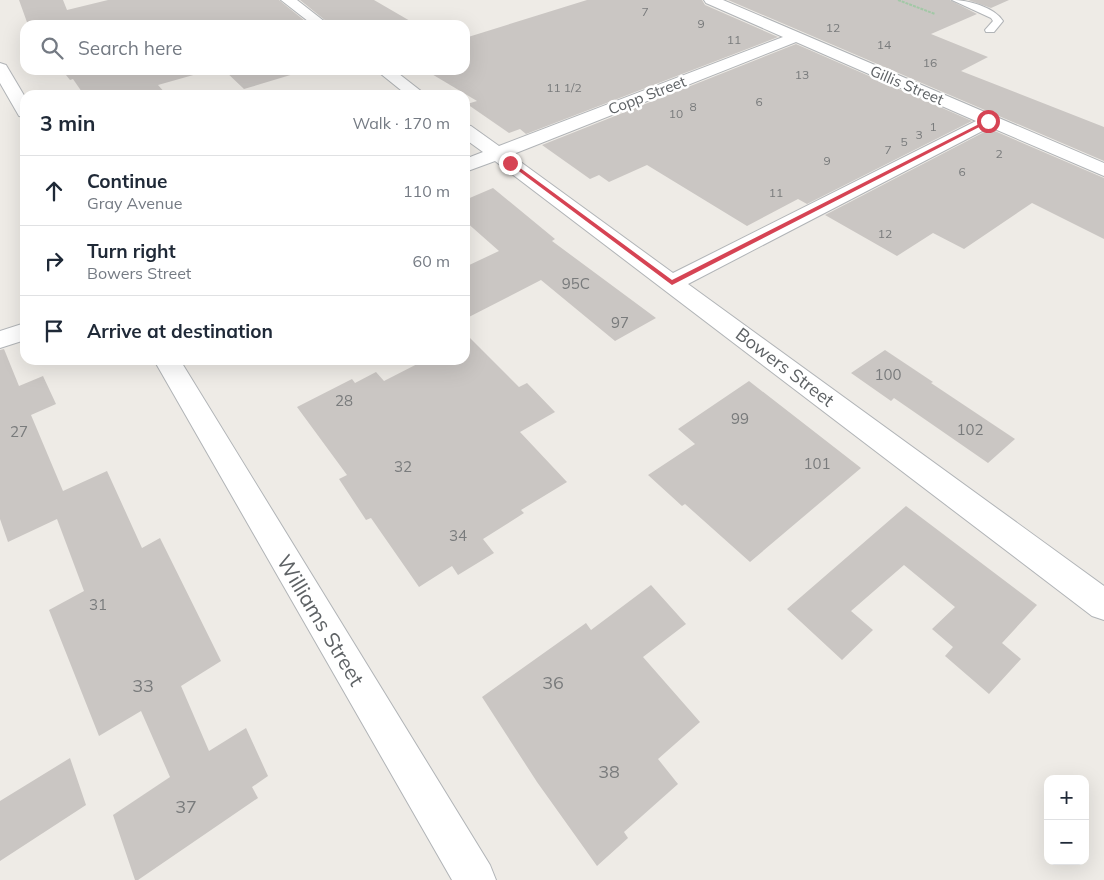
<!DOCTYPE html>
<meta charset="utf-8">
<style>
:root{--surface:#fff;--page:#f2f2f3;--text:#1f2937;--muted:#747a83;--line:#e0e1e3}
body{margin:0;font-family:Mulish,sans-serif;background:var(--page);color:var(--text)}
.controls{position:absolute;right:15px;bottom:15px;display:grid;overflow:hidden;border-radius:10px;box-shadow:0 5px 20px #0002}
.controls button{width:45px;height:45px;display:grid;place-items:center;padding:0;border:0;border-bottom:1px solid var(--line);background:var(--surface);color:var(--text);font:25px sans-serif}
.stop{position:absolute;width:15px;height:15px;margin:-11px;border:4px solid #d64454;border-radius:50%;background:#fff}
.stop.end{background:#d64454;border-color:#fff;box-shadow:0 1px 5px #0008}
.list{margin:0;padding:0;list-style:none}
h2{display:flex;justify-content:space-between;align-items:center;height:65px;margin:0;padding:0 20px;font-size:21px}
h2 small{font-size:16px;font-weight:400;color:var(--muted)}
.list li{display:grid;grid-template-columns:32px 1fr auto;gap:15px;align-items:center;box-sizing:border-box;height:70px;padding:0 20px;border-top:1px solid var(--line)}
.list b{display:block;font-size:19px;white-space:nowrap}
.list p{margin:0;font-size:16px;white-space:nowrap;color:var(--muted)}
.list em{font-size:16px;font-style:normal;color:var(--muted)}
.icon{flex:none;width:28px;height:28px;fill:none;stroke:currentColor;stroke-width:2;stroke-linecap:round;stroke-linejoin:round}
.map{position:relative;flex:none;width:1104px;height:880px;overflow:hidden}
.search{position:absolute;background:var(--surface);box-shadow:0 5px 20px #0002;left:20px;top:20px;width:450px;height:55px;display:flex;align-items:center;gap:12px;box-sizing:border-box;padding:0 18px;border-radius:15px;color:var(--muted);font-size:19px}
.panel{position:absolute;background:var(--surface);box-shadow:0 5px 20px #0002;left:20px;top:90px;width:450px;height:275px;border-radius:15px}
.map>svg:first-child{display:block}
.building{fill:#cac6c3}
.lines{fill:none;stroke-linecap:round;stroke-linejoin:round}
.lane-casing{stroke:#b1b4b7;stroke-width:2}
.street-casing{stroke:#b1b4b7;stroke-width:2}
.path{stroke:#a2c8a6;stroke-width:2;stroke-dasharray:3 1;stroke-linecap:butt}
.lane{fill:#fff;fill-rule:evenodd}
.street{fill:#fff;fill-rule:evenodd}
.route{fill:#d64454}
.labels{text-anchor:middle;dominant-baseline:central;stroke-width:5;stroke-linejoin:round;paint-order:stroke}
.far-number-label{font-size:12px;fill:#797b7c}
.far-street-label{font-size:15px;fill:#5e6265;stroke:#fff}
.number-label{font-size:15px;fill:#797b7c}
.street-label{font-size:18px;fill:#5e6265;stroke:#fff}
.near-number-label{font-size:18px;fill:#797b7c}
.near-street-label{font-size:21px;fill:#5e6265;stroke:#fff}
</style>
<div class="map">
<svg width="1104" height="880" viewBox="0 0 1104 880">
<rect width="100%" height="100%" fill="#eeebe6"/>
<path class="building" d="M 19,0 L 63,0 L 67,10 L 108,0 L 279,0 L 310,25 L 28,25 Z
M 300,0 L 374,0 L 417,25 L 331,25 Z
M 587,0 L 702,0 L 705,5 L 778,37 L 526,134 L 520,129 L 509,133 L 467,104 L 477,101 L 425,70 L 465,70 L 465,38 Z
M 728,0 L 950,0 L 977,14 L 931,34 L 988,57 L 961,71 L 1104,127 L 1104,161 Z
M 968,0 L 1009,0 L 991,8 Z
M 796,44 L 972,121 L 807,204 L 798,199 L 747,226 L 647,165 L 609,182 L 599,175 L 590,179 L 542,145 Z
M 62,70 L 211,70 L 158,85 L 167,95 L 84,95 L 73,79 L 70,80 Z
M 224,70 L 307,70 L 244,89 Z
M 990,129 L 1104,178 L 1104,239 L 1032,203 L 964,249 L 933,233 L 897,256 L 825,215 Z
M 493,188 L 555,239 L 552,241 L 656,318 L 615,341 L 541,280 L 465,319 L 465,267 L 499,251 L 465,221 L 465,200 Z
M 465,333 L 519,387 L 527,383 L 555,412 L 520,432 L 567,482 L 521,510 L 524,513 L 483,539 L 494,553 L 458,575 L 452,566 L 419,587 L 371,518 L 366,520 L 339,479 L 347,475 L 297,407 L 352,379 L 355,383 L 376,372 L 384,381 L 425,360 L 465,360 Z
M 4,349 L 19,386 L 43,376 L 56,404 L 31,415 L 63,491 L 107,471 L 142,548 L 160,538 L 221,661 L 181,686 L 209,751 L 246,728 L 268,776 L 252,787 L 258,798 L 138,880 L 135,880 L 113,815 L 170,777 L 141,711 L 99,736 L 49,610 L 84,591 L 57,519 L 8,542 L 0,519 L 0,350 Z
M 885,350 L 933,382 L 931,383 L 1015,439 L 988,463 L 894,398 L 891,401 L 851,373 Z
M 749,381 L 861,468 L 750,562 L 685,504 L 682,506 L 648,475 L 695,444 L 678,429 Z
M 906,506 L 1037,605 L 1002,643 L 1021,659 L 989,694 L 945,656 L 953,647 L 932,629 L 955,607 L 904,565 L 851,611 L 873,630 L 842,660 L 787,609 Z
M 651,585 L 686,624 L 643,657 L 700,722 L 658,759 L 678,784 L 624,832 L 628,838 L 597,866 L 537,782 L 482,697 L 586,623 L 591,630 Z
M 70,758 L 86,805 L 0,861 L 0,801 Z"/>
<g class="lines">
<g class="lane-casing">
<path id="lane" d="M 952,0 C 968,0 994,7 1003,21 L 994,32 L 986,32 L 985,30 L 993,21 L 991,18 Z"/>
</g>
<g class="street-casing">
<path id="street" d="M 281,0 L 297,0 L 329,25 L 313,25 Z
M 704,0 L 723,0 L 1104,163 L 1104,176 L 990,127 L 688,284 L 1104,586 L 1104,620 L 1092,616 L 495,161 L 465,172 L 465,159 L 483,152 L 465,139 L 465,125 L 471,126 L 499,146 L 783,37 L 706,3 ZM 796,42 L 976,121 L 673,273 L 511,155 Z
M 0,63 L 6,65 L 25,97 L 25,117 L 19,116 L 0,83 Z
M 376,70 L 394,70 L 426,95 L 407,95 Z
M 25,323 L 25,340 L 0,348 L 0,331 Z
M 154,360 L 180,360 L 490,865 L 496,880 L 452,880 Z"/>
</g>
<path class="path" d="M 898,0 L 935,14"/>
<use href="#lane" class="lane"/>
<use href="#street" class="street"/>
</g>
<path class="route" d="M 987,120 L 991,121 L 672,285 L 508,163 L 512,162 L 672,280 Z"/>
<g class="labels">
<g class="far-number-label">
<text x="645" y="11">7</text>
<text x="701" y="23">9</text>
<text x="833" y="27">12</text>
<text x="734" y="39">11</text>
<text x="884" y="44">14</text>
<text x="930" y="62">16</text>
<text x="802" y="74">13</text>
<text x="564" y="87">11 1/2</text>
<text x="759" y="101">6</text>
<text x="693" y="106">8</text>
<text x="676" y="113">10</text>
<text x="933" y="126">1</text>
<text x="919" y="134">3</text>
<text x="904" y="141">5</text>
<text x="888" y="149">7</text>
<text x="999" y="153">2</text>
<text x="827" y="160">9</text>
<text x="962" y="171">6</text>
<text x="776" y="192">11</text>
<text x="885" y="233">12</text>
</g>
<g class="far-street-label">
<text transform="translate(907 85) rotate(23)">Gillis Street</text>
<text transform="translate(647 95) rotate(-21)">Copp Street</text>
</g>
<g class="number-label">
<text x="576" y="283">95C</text>
<text x="620" y="322">97</text>
<text x="888" y="374">100</text>
<text x="344" y="400">28</text>
<text x="740" y="418">99</text>
<text x="970" y="429">102</text>
<text x="19" y="431">27</text>
<text x="817" y="463">101</text>
<text x="403" y="466">32</text>
<text x="458" y="535">34</text>
<text x="98" y="604">31</text>
</g>
<g class="street-label">
<text transform="translate(785 367) rotate(37)">Bowers Street</text>
</g>
<g class="near-number-label">
<text x="553" y="682">36</text>
<text x="143" y="685">33</text>
<text x="609" y="771">38</text>
<text x="186" y="806">37</text>
</g>
<g class="near-street-label">
<text transform="translate(321 620) rotate(59)">Williams Street</text>
</g>
</g>
</svg>
<div class="controls">
<button>+</button>
<button>−</button>
</div>
<div class="stop" style="left:988px;top:121px"></div>
<div class="stop end" style="left:510px;top:163px"></div>
<div class="search"><svg class="icon" aria-label="search" viewBox="0 0 24 24"><circle cx="10" cy="10" r="6"/><path d="M15 15l6 6"/></svg>Search here</div>
<section class="panel">
<h2>3 min<small>Walk · 170 m</small></h2>
<ul class="list">
<li><svg class="icon" aria-label="ahead" viewBox="0 0 24 24"><path d="M12 20V5M6 11l6-6 6 6"/></svg><div><b>Continue</b><p>Gray Avenue</p></div><em>110 m</em></li>
<li><svg class="icon" aria-label="right" viewBox="0 0 24 24"><path d="M7 20v-9h11M14 6l5 5-5 5"/></svg><div><b>Turn right</b><p>Bowers Street</p></div><em>60 m</em></li>
<li><svg class="icon" aria-label="arrive" viewBox="0 0 24 24"><path d="M6 21V4h12l-3 4 3 4H6"/></svg><div><b>Arrive at destination</b></div></li>
</ul>
</section>
</div>
